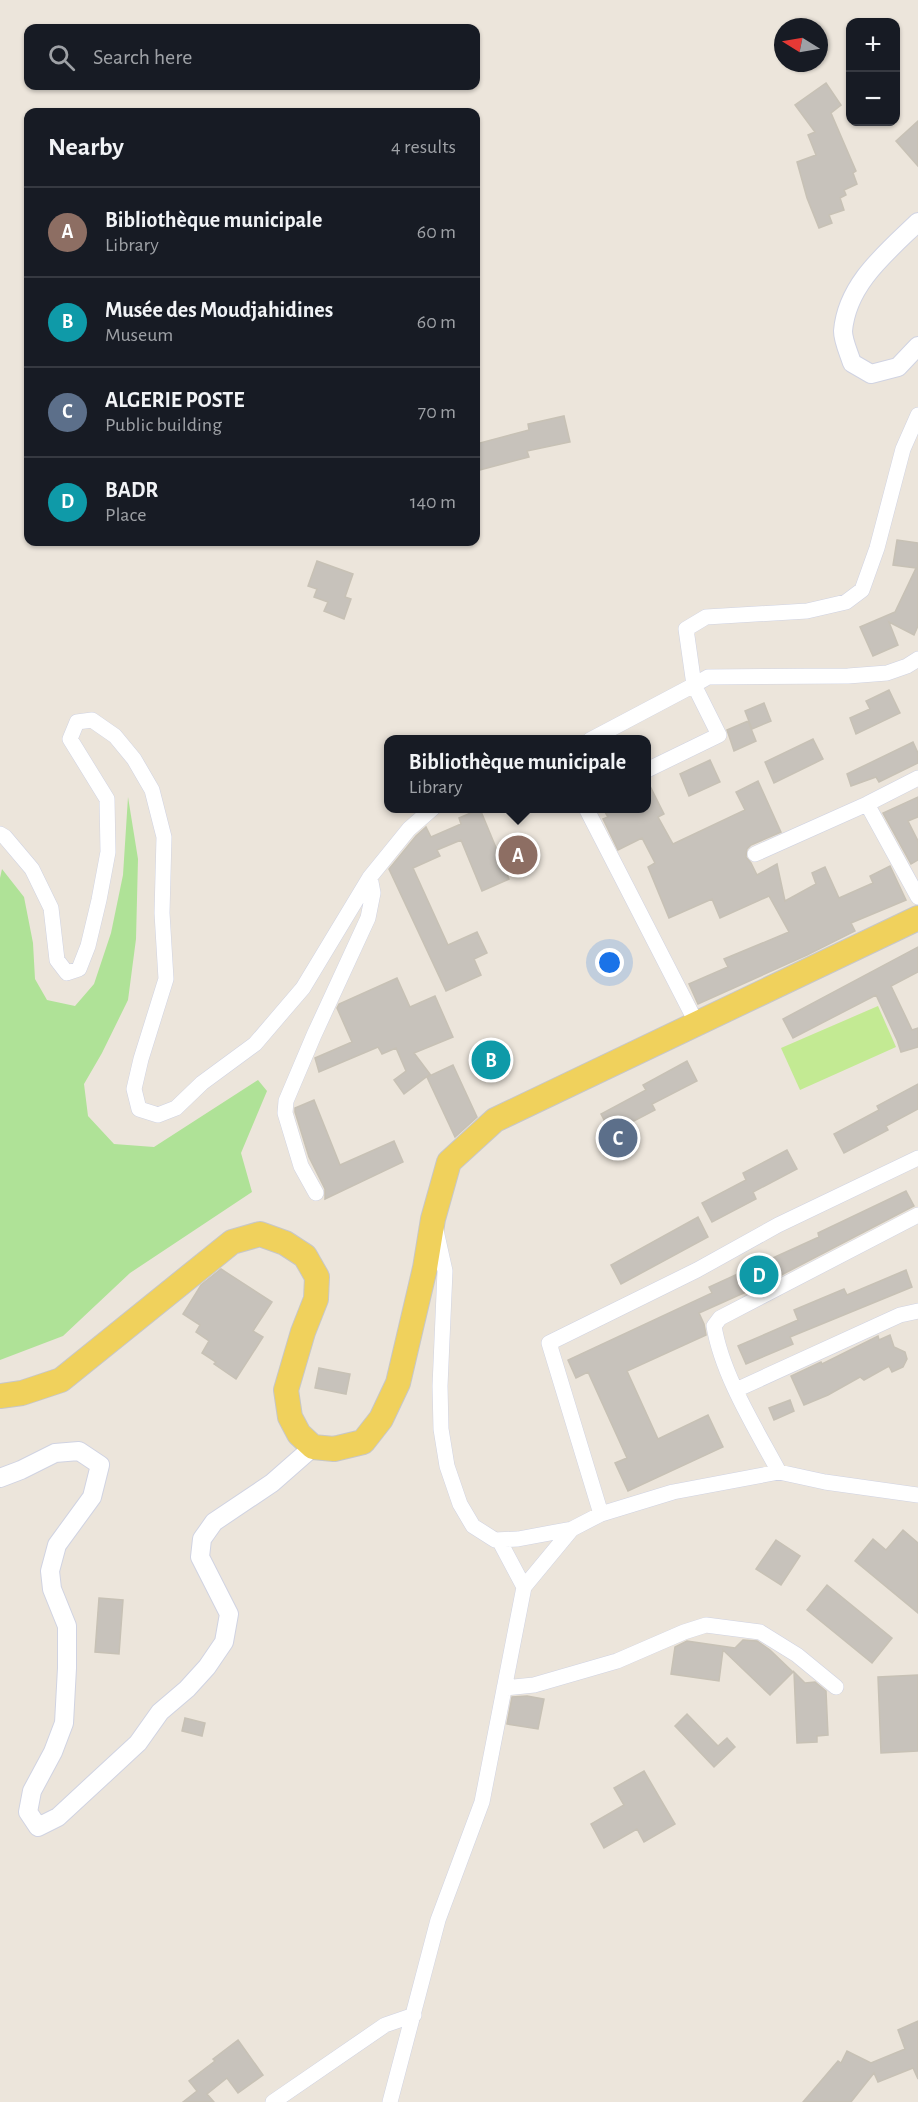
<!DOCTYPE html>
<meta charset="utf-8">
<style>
:root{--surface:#171b24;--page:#20242c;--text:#f1f3f6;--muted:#9ea1a6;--line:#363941;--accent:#7c3aed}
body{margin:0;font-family:"Alegreya Sans",sans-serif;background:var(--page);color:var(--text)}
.controls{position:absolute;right:18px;top:18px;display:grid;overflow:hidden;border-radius:12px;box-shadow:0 2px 4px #0004}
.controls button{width:54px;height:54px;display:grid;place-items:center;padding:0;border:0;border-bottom:2px solid var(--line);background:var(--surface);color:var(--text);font:30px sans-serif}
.compass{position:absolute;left:774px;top:18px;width:54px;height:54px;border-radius:50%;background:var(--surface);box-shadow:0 2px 4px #0004;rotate:281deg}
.you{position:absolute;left:610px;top:963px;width:21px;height:21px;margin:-15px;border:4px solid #fff;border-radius:50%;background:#1a73e8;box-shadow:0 0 0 9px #1a73e833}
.badge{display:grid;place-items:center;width:39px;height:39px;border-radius:50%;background:var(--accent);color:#fff;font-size:20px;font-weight:700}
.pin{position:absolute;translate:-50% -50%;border:3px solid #fff;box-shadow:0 2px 6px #0006}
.popup{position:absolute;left:384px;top:735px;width:267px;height:78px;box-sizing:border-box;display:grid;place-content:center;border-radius:12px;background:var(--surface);filter:drop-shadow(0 2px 4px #0005);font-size:20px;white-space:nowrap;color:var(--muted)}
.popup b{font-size:22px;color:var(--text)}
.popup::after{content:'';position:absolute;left:50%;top:100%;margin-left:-12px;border:12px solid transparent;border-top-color:var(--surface)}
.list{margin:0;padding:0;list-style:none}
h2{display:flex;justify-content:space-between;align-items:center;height:78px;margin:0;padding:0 24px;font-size:26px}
h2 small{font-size:20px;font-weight:400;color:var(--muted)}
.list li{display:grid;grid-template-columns:39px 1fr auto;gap:18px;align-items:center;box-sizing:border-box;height:90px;padding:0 24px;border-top:2px solid var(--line)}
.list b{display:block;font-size:22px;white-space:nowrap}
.list p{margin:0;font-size:20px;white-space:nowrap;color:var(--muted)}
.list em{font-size:20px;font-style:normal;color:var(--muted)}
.icon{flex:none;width:33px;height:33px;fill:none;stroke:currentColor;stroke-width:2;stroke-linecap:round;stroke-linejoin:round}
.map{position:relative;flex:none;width:918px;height:2102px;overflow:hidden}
.search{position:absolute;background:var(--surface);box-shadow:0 2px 4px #0004;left:24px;top:24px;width:456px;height:66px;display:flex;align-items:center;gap:15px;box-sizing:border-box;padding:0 21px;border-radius:12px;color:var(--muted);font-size:22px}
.panel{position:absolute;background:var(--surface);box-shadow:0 2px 4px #0004;left:24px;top:108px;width:456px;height:438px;border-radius:12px}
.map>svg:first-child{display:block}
.green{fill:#afe297}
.pitch{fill:#c3ea93}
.building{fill:#c7c2bb;stroke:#c7c1b5;stroke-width:1.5}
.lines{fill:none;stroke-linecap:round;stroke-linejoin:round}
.minor-casing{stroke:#d0d3e2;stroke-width:16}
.tertiary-casing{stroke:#d0d3e2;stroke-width:20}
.primary-casing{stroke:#c7c7c7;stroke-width:26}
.minor{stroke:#fff;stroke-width:15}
.tertiary{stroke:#fff;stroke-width:18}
.primary{stroke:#f0d15c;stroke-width:24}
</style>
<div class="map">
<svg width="918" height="2102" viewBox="0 0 918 2102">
<rect width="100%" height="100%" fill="#ece5db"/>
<path class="green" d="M 128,797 L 138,859 L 136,939 L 128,1000 L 102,1053 L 84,1084 L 88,1116 L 114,1144 L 154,1147 L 258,1080 L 267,1091 L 241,1153 L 252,1192 L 130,1273 L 63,1336 L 0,1360 L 0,878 L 2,869 L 24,897 L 33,943 L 35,979 L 47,1000 L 75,1006 L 94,984 L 111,933 L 123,875 Z"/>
<path class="pitch" d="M 878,1006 L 896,1047 L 800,1090 L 781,1048 Z"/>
<path class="building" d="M 826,83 L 841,105 L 831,113 L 856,171 L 853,173 L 857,184 L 844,190 L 846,195 L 840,198 L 844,210 L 829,215 L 832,223 L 819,228 L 807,198 L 797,162 L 816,155 L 808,135 L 815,132 L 795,105 Z
M 918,121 L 918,166 L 896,141 Z
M 564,416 L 570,442 L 527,451 L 529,457 L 476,471 L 476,444 L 529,430 L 528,424 Z
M 897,540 L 918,543 L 918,626 L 914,635 L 889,622 L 898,645 L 873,656 L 860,627 L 895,612 L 916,568 L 893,565 Z
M 317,561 L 353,574 L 345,597 L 351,599 L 344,619 L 324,611 L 328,602 L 314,597 L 317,589 L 308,586 Z
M 889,690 L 900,713 L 856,734 L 850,718 L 870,709 L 866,701 Z
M 764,703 L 771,721 L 752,729 L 745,711 Z
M 748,721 L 756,741 L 734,751 L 727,730 Z
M 813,739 L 823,759 L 774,783 L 765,762 Z
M 913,742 L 918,753 L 918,763 L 879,782 L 876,777 L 851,786 L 847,774 Z
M 710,760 L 720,782 L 689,796 L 680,774 Z
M 647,780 L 664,814 L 658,817 L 673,844 L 745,810 L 736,792 L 758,781 L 781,832 L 751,845 L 747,849 L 746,857 L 751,863 L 757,875 L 777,864 L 785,901 L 816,884 L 812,873 L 825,867 L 839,898 L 873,883 L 870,876 L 890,866 L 906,900 L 851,923 L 855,931 L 807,955 L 698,1004 L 689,984 L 728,967 L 724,959 L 789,932 L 769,896 L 720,918 L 712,899 L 669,918 L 648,867 L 655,863 L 642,838 L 618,850 L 603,819 L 608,817 L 605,812 L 613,808 L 647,808 Z
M 918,797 L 918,817 L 908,821 L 918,841 L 918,860 L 911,864 L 883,813 Z
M 480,809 L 509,879 L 482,891 L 461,840 L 437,850 L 440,856 L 413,868 L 448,945 L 477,932 L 487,953 L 474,959 L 481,975 L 446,991 L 389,869 L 416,836 L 426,827 L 431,837 L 461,824 L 459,818 Z
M 918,947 L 918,972 L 891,986 L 912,1030 L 918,1028 L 918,1047 L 901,1052 L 897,1040 L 876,995 L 793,1038 L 783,1019 Z
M 397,978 L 410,1007 L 435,996 L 453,1037 L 414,1053 L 430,1074 L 404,1094 L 394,1080 L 406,1071 L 396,1048 L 382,1054 L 378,1047 L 319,1072 L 315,1058 L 352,1042 L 337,1008 L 339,1004 Z
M 687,1061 L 697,1081 L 652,1104 L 655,1110 L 611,1133 L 601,1114 L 646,1090 L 643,1085 Z
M 453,1065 L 477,1117 L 455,1137 L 427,1077 Z
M 918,1084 L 918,1109 L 886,1126 L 888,1130 L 844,1153 L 834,1134 L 879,1110 L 877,1106 Z
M 314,1100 L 340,1165 L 394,1141 L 403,1162 L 325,1199 L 325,1189 L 309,1157 L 295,1112 L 295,1108 Z
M 787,1150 L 797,1169 L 753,1192 L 756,1199 L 712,1222 L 702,1203 L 746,1180 L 743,1173 Z
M 906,1191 L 914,1206 L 764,1284 L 699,1313 L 704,1324 L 706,1335 L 627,1371 L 658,1439 L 708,1415 L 723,1447 L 628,1491 L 615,1463 L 627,1458 L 588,1372 L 576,1378 L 568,1360 L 712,1293 L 709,1287 L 819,1237 L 818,1233 Z
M 698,1217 L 708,1237 L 621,1284 L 611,1265 Z
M 221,1269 L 272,1302 L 253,1331 L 263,1337 L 236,1379 L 214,1364 L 216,1362 L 202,1353 L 209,1341 L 196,1332 L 200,1325 L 183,1314 L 201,1285 Z
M 906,1270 L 912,1287 L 790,1337 L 793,1344 L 746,1364 L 738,1346 L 798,1320 L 794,1310 L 844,1289 L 847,1295 Z
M 890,1335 L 894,1347 L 905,1352 L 907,1359 L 903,1367 L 892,1372 L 889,1366 L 864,1380 L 860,1377 L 828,1395 L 804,1405 L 791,1376 L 821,1362 L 822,1364 L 878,1336 L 879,1340 Z
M 319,1368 L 350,1374 L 346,1394 L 315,1388 Z
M 790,1400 L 794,1411 L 774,1420 L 769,1408 Z
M 903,1530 L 918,1543 L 918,1613 L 855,1561 L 873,1539 L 886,1550 Z
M 776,1540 L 800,1556 L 781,1585 L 756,1569 Z
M 827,1585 L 892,1638 L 872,1663 L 807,1610 Z
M 99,1598 L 123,1600 L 119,1654 L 95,1652 Z
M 743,1640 L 757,1641 L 770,1650 L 793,1672 L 770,1695 L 723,1650 L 719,1681 L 671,1674 L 675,1647 L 687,1641 L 735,1648 Z
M 794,1672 L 805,1683 L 815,1682 L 826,1691 L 828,1735 L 817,1736 L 817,1742 L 797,1743 Z
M 918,1675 L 918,1751 L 881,1753 L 878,1677 Z
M 527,1696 L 544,1699 L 538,1729 L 507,1724 L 512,1697 Z
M 687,1714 L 718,1746 L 727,1738 L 735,1747 L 714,1767 L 675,1726 Z
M 185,1718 L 205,1723 L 202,1736 L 182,1731 Z
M 644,1771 L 675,1824 L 644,1842 L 637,1829 L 604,1848 L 591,1824 L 624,1805 L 614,1788 Z
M 918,2021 L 918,2079 L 913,2068 L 878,2082 L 874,2073 L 851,2102 L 803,2102 L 838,2061 L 841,2063 L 847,2051 L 871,2063 L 905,2049 L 898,2030 Z
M 238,2040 L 263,2075 L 238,2093 L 227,2078 L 207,2094 L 214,2102 L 183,2102 L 197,2091 L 189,2081 L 215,2061 L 213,2059 Z"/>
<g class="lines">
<g class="minor-casing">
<path id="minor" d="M 590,740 L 694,685 L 686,629 L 706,617 L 807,611 L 846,602 L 862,590 L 877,548 L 903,449 L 918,415
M 647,770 L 719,735 L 694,685 L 708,677 L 848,676 L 887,673 L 907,666 L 918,659
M 867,804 L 918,897
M 586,808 L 697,1024
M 0,834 L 5,837 L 32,869 L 51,908 L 57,960 L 67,973 L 79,969 L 88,946 L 99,900 L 108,852 L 107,799 L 70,739 L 77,722 L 92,720 L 115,736 L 134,759 L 152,790 L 164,837 L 162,913 L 166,979 L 141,1059 L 134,1089 L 139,1109 L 158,1115 L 176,1108 L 202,1083 L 255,1044 L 303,988 L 370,877 L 409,829 L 433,808
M 755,854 L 867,804 L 918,778
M 316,1193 L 301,1166 L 285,1113 L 286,1101 L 314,1035 L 368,918 L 373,893 L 370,877
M 435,1226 L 445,1271 L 440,1386 L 441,1429 L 447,1466 L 460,1504 L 473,1526 L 495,1540 L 518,1539 L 572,1529 L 601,1514 L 673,1492 L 779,1472 L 825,1482 L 918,1495
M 736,1390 L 900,1315 L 918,1311
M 779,1472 C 756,1429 722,1375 714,1326 L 720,1318 L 918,1215
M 601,1514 L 549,1343 L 697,1270 L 778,1225 L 918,1158
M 499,1540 L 524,1587 L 572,1529
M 504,1688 L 534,1685 L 617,1661 L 684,1632 L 706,1625 L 760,1632 L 797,1655 L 836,1687
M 273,2102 L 385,2025 L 414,2015
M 390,2102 L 438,1920 L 482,1802 L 524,1587"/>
</g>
<g class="tertiary-casing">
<path id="tertiary" d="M 918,222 C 886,253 847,284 843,331 C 843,341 849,353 852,363 L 871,374 L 898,367 L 918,346
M 0,1478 L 21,1470 L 55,1453 L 79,1451 L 100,1465 L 92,1497 L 57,1545 L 50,1571 L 52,1589 L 67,1626 L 67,1668 L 64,1723 L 53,1752 L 32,1791 L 28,1812 L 38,1827 L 58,1817 L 138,1743 L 160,1712 L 187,1689 L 207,1667 L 224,1642 L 229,1614 L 200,1557 L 202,1539 L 214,1522 L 272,1483 L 313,1447"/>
</g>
<g class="primary-casing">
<path id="primary" d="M 0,1396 L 22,1393 L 61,1380 L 232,1242 L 260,1234 L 285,1243 L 305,1256 L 317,1277 L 316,1299 L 303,1332 L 286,1390 L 290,1417 L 299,1434 L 313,1447 L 334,1449 L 363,1442 L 381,1419 L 398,1383 L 425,1268 L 433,1219 L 449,1162 L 495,1120 L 918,918"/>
</g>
<use href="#minor" class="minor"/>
<use href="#tertiary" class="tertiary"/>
<use href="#primary" class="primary"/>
</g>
</svg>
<div class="controls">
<button>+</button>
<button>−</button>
</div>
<svg class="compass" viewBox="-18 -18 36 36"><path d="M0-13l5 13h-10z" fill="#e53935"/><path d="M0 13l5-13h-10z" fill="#9ea1a6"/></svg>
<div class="you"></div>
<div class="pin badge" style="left:518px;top:855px;background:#8d6e63">A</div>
<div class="popup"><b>Bibliothèque municipale</b>Library</div>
<div class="pin badge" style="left:491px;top:1060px;background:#0f9aa8">B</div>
<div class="pin badge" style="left:618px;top:1138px;background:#5c6f8a">C</div>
<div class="pin badge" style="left:759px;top:1275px;background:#0f9aa8">D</div>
<div class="search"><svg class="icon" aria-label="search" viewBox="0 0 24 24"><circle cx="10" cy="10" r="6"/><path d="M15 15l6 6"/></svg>Search here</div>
<section class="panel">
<h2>Nearby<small>4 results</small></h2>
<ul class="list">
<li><span class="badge" style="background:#8d6e63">A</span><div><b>Bibliothèque municipale</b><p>Library</p></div><em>60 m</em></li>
<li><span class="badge" style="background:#0f9aa8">B</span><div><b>Musée des Moudjahidines</b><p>Museum</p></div><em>60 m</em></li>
<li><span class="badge" style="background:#5c6f8a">C</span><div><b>ALGERIE POSTE</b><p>Public building</p></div><em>70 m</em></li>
<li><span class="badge" style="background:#0f9aa8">D</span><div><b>BADR</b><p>Place</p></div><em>140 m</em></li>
</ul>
</section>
</div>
